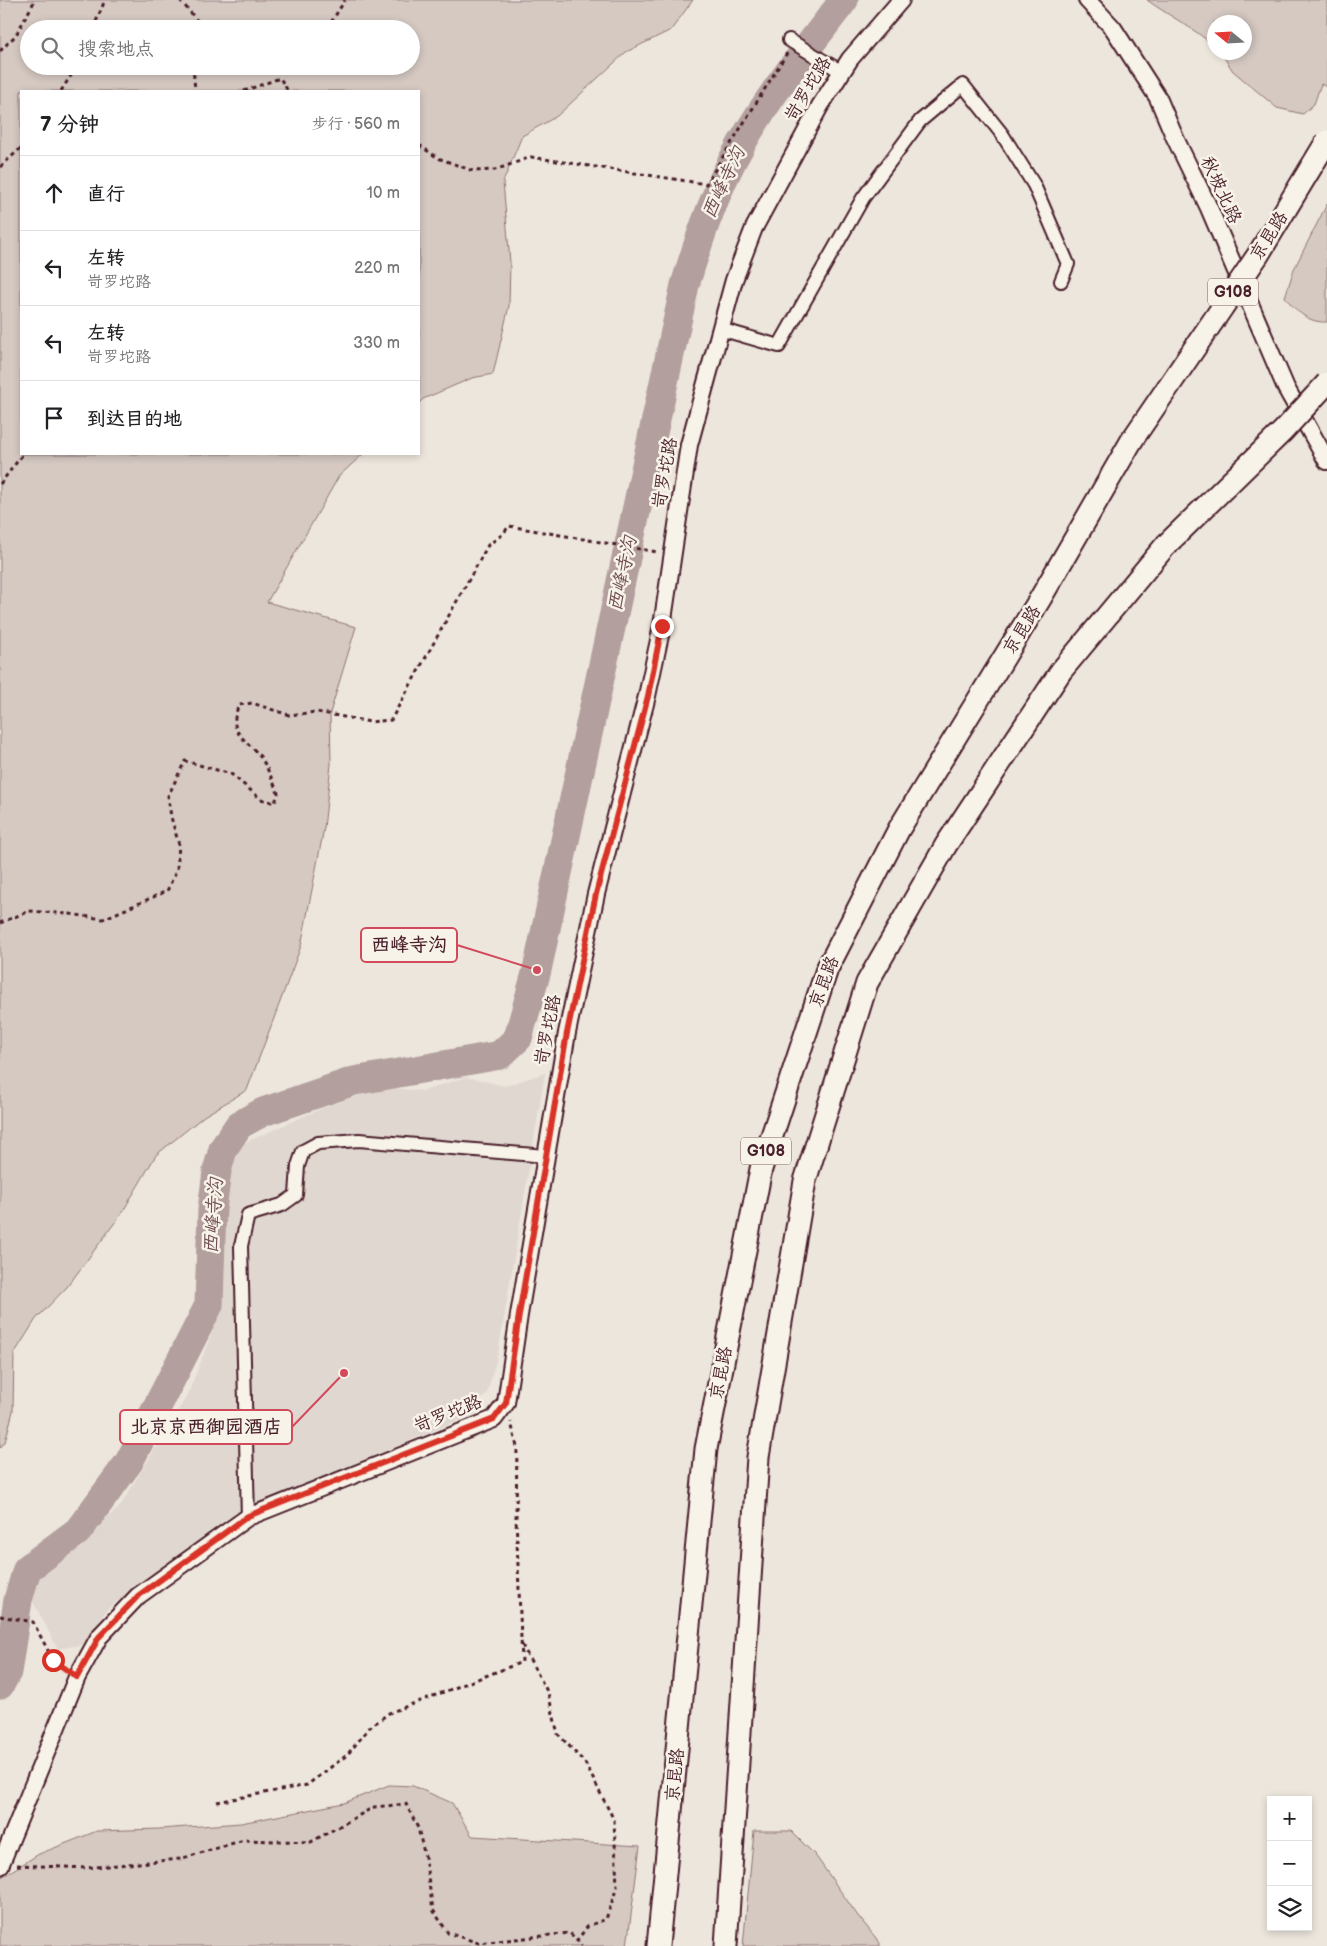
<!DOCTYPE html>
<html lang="zh">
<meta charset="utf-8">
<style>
:root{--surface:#fff;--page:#f6f6f6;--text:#202124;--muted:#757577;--line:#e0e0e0}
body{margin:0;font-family:"Balsamiq Sans","LXGW WenKai TC",sans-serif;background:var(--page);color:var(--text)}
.controls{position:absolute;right:15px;bottom:15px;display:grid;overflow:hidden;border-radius:0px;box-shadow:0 2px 8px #0003}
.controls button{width:45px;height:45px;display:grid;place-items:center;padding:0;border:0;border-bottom:1px solid var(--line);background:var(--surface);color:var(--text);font:25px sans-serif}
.compass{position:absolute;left:1207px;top:15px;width:45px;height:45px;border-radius:50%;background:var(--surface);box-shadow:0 2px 8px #0003;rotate:288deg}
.stop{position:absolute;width:15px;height:15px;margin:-11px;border:4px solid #d93025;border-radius:50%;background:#fff}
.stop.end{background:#d93025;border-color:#fff;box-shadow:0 1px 5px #0008}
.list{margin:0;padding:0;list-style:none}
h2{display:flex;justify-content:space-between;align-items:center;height:65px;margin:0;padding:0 20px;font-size:21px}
h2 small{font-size:16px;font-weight:400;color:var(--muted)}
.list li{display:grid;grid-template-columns:32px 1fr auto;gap:15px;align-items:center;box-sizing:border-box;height:75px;padding:0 20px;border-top:1px solid var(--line)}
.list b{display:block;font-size:19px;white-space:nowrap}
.list p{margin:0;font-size:16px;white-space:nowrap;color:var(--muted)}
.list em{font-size:16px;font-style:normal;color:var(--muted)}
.icon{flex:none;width:28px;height:28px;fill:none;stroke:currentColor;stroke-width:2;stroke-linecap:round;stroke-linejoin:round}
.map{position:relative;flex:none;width:1327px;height:1946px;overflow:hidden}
.search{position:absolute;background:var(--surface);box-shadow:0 2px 8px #0003;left:20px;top:20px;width:400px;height:55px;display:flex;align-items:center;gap:12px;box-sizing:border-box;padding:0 18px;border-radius:28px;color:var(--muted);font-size:19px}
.panel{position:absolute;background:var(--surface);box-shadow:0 2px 8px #0003;left:20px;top:90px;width:400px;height:365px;border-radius:0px}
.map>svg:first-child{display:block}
.built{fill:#e0d7d0}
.green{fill:#d5c9c2;stroke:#907476;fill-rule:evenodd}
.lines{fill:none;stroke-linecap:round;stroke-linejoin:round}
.river{stroke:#b39f9d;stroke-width:29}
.minor-casing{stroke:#4a1f2b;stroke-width:16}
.tertiary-casing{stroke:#4a1f2b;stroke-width:20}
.trunk-casing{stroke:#4a1f2b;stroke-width:25}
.path{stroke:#4a1f2b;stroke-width:3;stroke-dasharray:4 4;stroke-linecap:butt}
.minor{stroke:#f7f3e8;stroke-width:12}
.tertiary{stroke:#f7f3e8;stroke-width:16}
.trunk{stroke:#f7f3e8;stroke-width:21}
.trunk-bridge-casing{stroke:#4a1f2b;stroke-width:25;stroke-linecap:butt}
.trunk-bridge{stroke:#f7f3e8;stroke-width:21}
.route{stroke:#d93025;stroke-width:6}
.labels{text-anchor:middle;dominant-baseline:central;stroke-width:5;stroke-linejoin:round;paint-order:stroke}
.shield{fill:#f7f3e8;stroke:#7e5f64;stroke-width:1}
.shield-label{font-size:16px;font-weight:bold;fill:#4a1f2b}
.street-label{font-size:18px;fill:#4a1f2b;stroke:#f7f3e8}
.water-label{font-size:19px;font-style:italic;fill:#6f4c53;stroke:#f7f3e8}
.leader{fill:none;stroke:#d1495b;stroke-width:2}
.callout-dot{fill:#d1495b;stroke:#f7f3e8;stroke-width:2}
.callout{fill:#f7f3e8;stroke:#d1495b;stroke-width:2}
.callout-label{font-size:19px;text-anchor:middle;font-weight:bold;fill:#4a1f2b}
</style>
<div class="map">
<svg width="1327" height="1946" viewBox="0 0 1327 1946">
<rect width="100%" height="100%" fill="#ece6dd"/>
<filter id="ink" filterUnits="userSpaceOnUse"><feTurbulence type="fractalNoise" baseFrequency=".02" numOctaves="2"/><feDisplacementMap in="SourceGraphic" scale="10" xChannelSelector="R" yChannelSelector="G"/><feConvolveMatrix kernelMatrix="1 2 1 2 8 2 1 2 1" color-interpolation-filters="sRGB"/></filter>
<g filter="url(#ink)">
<path class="built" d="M 545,1073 L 498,1353 L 487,1393 L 464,1418 L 231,1516 L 107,1609 L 85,1644 L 58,1649 L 30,1596 L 31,1580 L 119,1508 L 188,1394 L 213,1330 L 224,1285 L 229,1159 L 235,1147 L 320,1109 L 381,1087 L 423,1091 L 466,1077 L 505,1086 Z"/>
<path class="green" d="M 0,0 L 693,0 L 671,30 L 626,52 L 557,116 L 522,136 L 503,182 L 510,262 L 509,306 L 493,374 L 472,378 L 423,399 L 419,403 L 419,91 L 21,91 L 21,454 L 363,454 L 339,476 L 267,602 L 356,627 L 330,713 L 331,764 L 324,828 L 301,946 L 247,1090 L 204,1116 L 156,1155 L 122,1213 L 67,1287 L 36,1319 L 14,1354 L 13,1411 L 5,1442 L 0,1448 ZM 29,29 L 411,29 L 411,66 L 29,66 Z
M 1147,0 L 1327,0 L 1327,87 L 1321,84 L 1314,104 L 1303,114 L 1277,108 L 1233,71 L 1221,53 L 1244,52 L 1244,22 L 1214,22 L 1214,46 C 1194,28 1169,16 1147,0 Z
M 1327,204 L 1327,322 C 1308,323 1296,311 1285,297 L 1294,269 Z
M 389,1785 L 413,1786 L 452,1803 L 472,1836 L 640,1846 L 627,1946 L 0,1946 L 0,1878 L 39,1854 L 97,1831 L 160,1829 L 241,1823 L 344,1803 Z
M 754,1831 L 791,1831 L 815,1855 L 858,1916 L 880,1943 L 880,1946 L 743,1946 Z"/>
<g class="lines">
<path class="river" d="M 0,1685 L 7,1672 L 18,1600 L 27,1569 L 78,1531 L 129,1462 L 209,1305 L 212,1210 L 217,1171 L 223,1149 L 239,1125 L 263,1112 L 354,1081 L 500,1055 L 518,1038 L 537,970 L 685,285 C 700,236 716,188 742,143 C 771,92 808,47 844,0"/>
<g class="minor-casing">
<path id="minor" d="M 789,40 L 842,72
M 720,329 L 779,346 L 863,198 L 920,121 L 963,85 L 1002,134 L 1034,185 L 1068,264 L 1061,281
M 248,1517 L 241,1246 L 248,1215 L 282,1205 L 296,1195 L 298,1166 L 303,1151 L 318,1143 L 359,1140 L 546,1156"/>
</g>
<g class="tertiary-casing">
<path id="tertiary" d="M 1087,0 L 1113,28 L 1158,98 L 1175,138 L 1209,208 L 1286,388 L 1327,461
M 0,1866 L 77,1677 L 99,1637 L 138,1596 L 248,1517 L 494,1419 L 506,1403 L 519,1315 L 567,1033 L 596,894 L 647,696 L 662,626 L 689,445 L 734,280 L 754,228 L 820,106 L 850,59 L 901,0"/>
</g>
<g class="trunk-casing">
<path id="trunk" d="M 658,1946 L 706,1449 L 761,1169 L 827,969 L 899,829 L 1040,599 L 1132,440
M 726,1946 L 758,1457 L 805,1181 L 867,983 L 946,845 L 1061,671 L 1166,545"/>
</g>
<path class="path" d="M 180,0 L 204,29
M 93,29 L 105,0
M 327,29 L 345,0
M 0,51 L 16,35 L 35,0
M 193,66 L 195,91
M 61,91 L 77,66
M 244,91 L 280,78 L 288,91
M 419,145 L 438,158 L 473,171 L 495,170 L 531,157 L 706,184 L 787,53
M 0,167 L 21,148
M 0,484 L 23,454
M 0,923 L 29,911 L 70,914 L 103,919 L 167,891 L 177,869 L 179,845 L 171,817 L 168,796 L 185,761 L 231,774 L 261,799 L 275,803 L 278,793 C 273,782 269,771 263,761 C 249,738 225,736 239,705 L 252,703 L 289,715 L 317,712 L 370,722 L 391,720 L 488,545 L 503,534 L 509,526 L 657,552
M 0,1616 L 33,1622 L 53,1660 L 64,1668
M 522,1645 L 548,1693 L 558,1734 L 585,1763 L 614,1820 L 617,1887 L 606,1919 L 588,1926 L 577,1940
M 217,1802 L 307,1785 L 347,1755 L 370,1727 L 389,1713 L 522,1662 L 516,1517 L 517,1447 L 511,1422
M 17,1865 L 86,1868 L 180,1859 L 244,1840 L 311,1842 L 374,1807 L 406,1804 L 418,1828 L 425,1857 L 433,1910 L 448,1933 L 479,1943 L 570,1933 L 582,1946"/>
<use href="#minor" class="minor"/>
<use href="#tertiary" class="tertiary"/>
<use href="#trunk" class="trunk"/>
<g class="trunk-bridge-casing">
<path id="trunk-bridge" d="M 1132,440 L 1258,255 L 1327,141
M 1166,545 L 1283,431 L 1327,383"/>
</g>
<use href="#trunk-bridge" class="trunk-bridge"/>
</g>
</g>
<g class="lines" filter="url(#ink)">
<path class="route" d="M 53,1660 L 77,1677 L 99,1637 L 138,1596 L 248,1516 L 494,1419 L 506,1403 L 519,1315 L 567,1033 L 596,894 L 648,696 L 662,626"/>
</g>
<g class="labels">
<g class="shield">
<rect x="1208" y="278.5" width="50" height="27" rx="4"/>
<rect x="741" y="1137.5" width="50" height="27" rx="4"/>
</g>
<g class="shield-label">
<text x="1233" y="292">G108</text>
<text x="766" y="1151">G108</text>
</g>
<g class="street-label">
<text transform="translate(808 89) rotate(-59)">岢罗坨路</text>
<text transform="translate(1221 190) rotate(65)">秋坡北路</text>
<text transform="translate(1269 236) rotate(-58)">京昆路</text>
<text transform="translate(665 473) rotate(-80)">岢罗坨路</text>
<text transform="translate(1022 630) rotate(-58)">京昆路</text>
<text transform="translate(824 982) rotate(-69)">京昆路</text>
<text transform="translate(548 1030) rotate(-79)">岢罗坨路</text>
<text transform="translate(721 1373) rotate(-79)">京昆路</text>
<text transform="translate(448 1414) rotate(-22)">岢罗坨路</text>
<text transform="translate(675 1775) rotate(-84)">京昆路</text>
</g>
<g class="water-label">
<text transform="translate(724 183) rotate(-65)">西峰寺沟</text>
<text transform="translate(623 574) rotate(-78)">西峰寺沟</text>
<text transform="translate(214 1216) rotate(-86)">西峰寺沟</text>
</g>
</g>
<path class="leader" d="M537 970L457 945M344 1373L292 1427"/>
<g class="callout-dot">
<circle cx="537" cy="970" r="5"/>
<circle cx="344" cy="1373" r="5"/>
</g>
<g class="callout">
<rect x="361" y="928" width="96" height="34" rx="5"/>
<rect x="120" y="1410" width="172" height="34" rx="5"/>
</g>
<g class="callout-label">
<text x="409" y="951">西峰寺沟</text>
<text x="206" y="1433">北京京西御园酒店</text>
</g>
</svg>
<div class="controls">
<button>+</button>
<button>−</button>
<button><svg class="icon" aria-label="layers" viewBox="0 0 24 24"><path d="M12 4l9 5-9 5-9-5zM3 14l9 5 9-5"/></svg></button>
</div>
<svg class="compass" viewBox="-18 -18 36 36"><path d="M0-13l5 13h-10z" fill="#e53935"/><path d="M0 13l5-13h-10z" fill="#757577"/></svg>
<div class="stop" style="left:53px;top:1660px"></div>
<div class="stop end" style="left:662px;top:626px"></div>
<div class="search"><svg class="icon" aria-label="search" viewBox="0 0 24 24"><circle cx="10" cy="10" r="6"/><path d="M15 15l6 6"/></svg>搜索地点</div>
<section class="panel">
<h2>7 分钟<small>步行 · 560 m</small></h2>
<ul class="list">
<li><svg class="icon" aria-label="ahead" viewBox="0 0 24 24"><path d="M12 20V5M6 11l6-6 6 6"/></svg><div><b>直行</b></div><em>10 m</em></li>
<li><svg class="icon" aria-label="left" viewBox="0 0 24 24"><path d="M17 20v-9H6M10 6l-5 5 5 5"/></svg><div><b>左转</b><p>岢罗坨路</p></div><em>220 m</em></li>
<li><svg class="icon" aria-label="left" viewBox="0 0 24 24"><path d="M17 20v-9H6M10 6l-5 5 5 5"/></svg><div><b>左转</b><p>岢罗坨路</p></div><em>330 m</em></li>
<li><svg class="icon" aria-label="arrive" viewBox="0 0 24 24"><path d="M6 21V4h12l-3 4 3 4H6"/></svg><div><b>到达目的地</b></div></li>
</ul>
</section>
</div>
